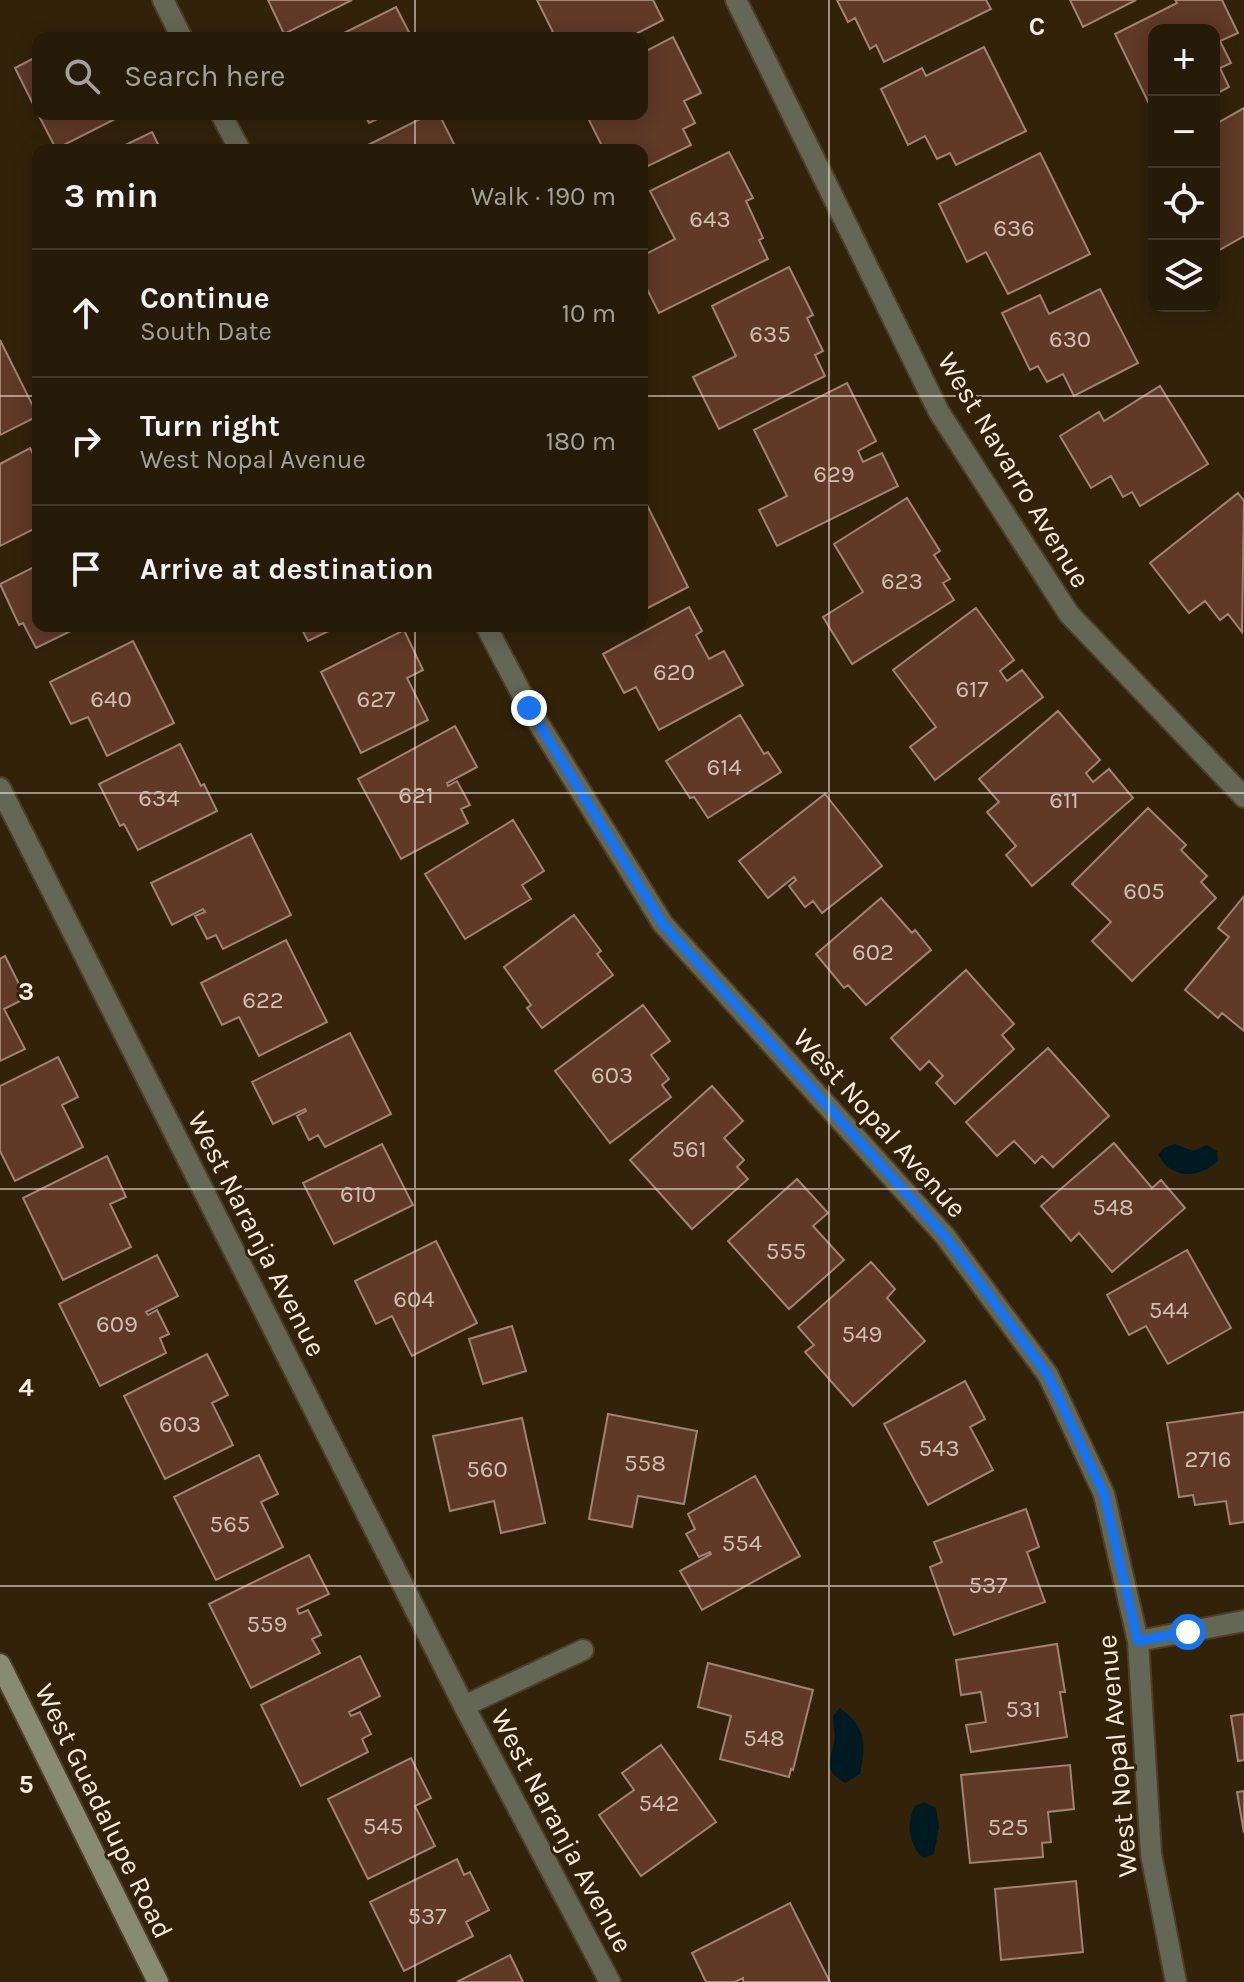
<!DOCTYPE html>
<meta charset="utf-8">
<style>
:root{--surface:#261a08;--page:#322716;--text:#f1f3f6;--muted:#a4a19c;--line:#423829}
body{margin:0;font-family:Karla,sans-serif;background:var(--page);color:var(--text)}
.controls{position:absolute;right:24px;top:24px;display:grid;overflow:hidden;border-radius:16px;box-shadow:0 4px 20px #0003}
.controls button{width:72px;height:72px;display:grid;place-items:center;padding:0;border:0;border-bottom:2px solid var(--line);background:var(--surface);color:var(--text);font:40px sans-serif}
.stop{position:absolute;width:24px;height:24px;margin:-18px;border:6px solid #1a73e8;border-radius:50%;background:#fff}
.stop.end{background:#1a73e8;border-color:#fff;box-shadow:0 2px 8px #0008}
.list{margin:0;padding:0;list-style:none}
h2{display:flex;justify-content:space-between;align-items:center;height:104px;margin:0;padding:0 32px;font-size:34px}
h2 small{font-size:26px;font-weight:400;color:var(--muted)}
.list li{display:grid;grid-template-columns:52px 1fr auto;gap:24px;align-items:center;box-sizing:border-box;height:128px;padding:0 32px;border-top:2px solid var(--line)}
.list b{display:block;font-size:30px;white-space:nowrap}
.list p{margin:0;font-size:26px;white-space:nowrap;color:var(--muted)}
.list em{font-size:26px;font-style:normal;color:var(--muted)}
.icon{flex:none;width:44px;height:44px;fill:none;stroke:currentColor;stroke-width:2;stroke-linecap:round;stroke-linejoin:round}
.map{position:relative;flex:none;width:1244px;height:1982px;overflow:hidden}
.search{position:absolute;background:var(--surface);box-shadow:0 4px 20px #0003;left:32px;top:32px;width:616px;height:88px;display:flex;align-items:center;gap:20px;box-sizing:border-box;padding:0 28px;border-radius:16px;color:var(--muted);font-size:30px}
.panel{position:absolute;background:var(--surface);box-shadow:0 4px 20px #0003;left:32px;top:144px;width:616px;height:488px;border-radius:16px}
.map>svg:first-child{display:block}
.water{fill:#001a22}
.building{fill:#603927;stroke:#a18273;stroke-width:2}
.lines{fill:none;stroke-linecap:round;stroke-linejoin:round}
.street-casing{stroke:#4e3e28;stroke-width:24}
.secondary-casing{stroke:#4e3e28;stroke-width:24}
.street{stroke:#646755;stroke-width:20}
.secondary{stroke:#888c6f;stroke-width:20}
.route{stroke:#1a73e8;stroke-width:10}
.grid{fill:none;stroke:#f7ecde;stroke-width:2;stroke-opacity:0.55}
.labels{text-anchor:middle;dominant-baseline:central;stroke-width:6;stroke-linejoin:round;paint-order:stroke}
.number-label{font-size:24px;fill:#d1bfb0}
.street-label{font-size:28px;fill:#f7ecde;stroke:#32220a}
.grid-label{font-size:26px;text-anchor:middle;font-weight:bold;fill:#f7ecde;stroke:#32220a;stroke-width:6;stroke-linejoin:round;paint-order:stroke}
</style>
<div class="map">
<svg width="1244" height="1982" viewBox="0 0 1244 1982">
<rect width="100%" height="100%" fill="#32220a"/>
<path class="water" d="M 1175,1144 L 1193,1151 L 1207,1145 L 1217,1151 L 1218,1161 C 1197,1179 1173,1180 1158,1155 L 1164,1148 Z
M 840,1708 C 867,1728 866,1744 860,1774 L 845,1783 C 823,1769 829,1765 834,1743 C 836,1734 833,1725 833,1716 Z
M 924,1802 L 936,1808 L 939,1827 L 934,1854 L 923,1858 C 908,1843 906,1824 915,1806 Z"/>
<path class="building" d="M 268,0 L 352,0 L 284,34 Z
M 537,0 L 653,0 L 663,20 L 628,38 L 541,38 L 553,32 Z
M 837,0 L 986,0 L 991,9 L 884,62 L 876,45 L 870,49 L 855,18 L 848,22 Z
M 1070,0 L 1136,0 L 1083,27 Z
M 1175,0 L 1222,0 L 1238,33 L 1220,41 L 1231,63 L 1220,68 L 1229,87 L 1214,95 L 1214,30 L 1154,30 L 1154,114 L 1115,34 L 1177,3 Z
M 396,7 L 412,38 L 334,38 Z
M 673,37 L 701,93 L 684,101 L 695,123 L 683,129 L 691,145 L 642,169 L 642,150 L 604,150 L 586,114 L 642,114 L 642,53 Z
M 984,47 L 1026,131 L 956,165 L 950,153 L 937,159 L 925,136 L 908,145 L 881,89 L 922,68 L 926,76 Z
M 38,56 L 38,114 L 15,68 Z
M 1244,108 L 1244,236 L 1214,253 L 1214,209 L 1217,208 L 1214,203 L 1214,125 Z
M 38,114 L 125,114 L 56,149 Z
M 364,114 L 388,114 L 369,123 Z
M 430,114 L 439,114 L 457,150 L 358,150 Z
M 152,132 L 161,150 L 115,150 Z
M 729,152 L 753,198 L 746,201 L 763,238 L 759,240 L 768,259 L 659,313 L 642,279 L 642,256 L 675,239 L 650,191 Z
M 1040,153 L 1090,254 L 1008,294 L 986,252 L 967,262 L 939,204 Z
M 789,267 L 813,315 L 807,318 L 823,351 L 815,355 L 825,376 L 719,429 L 693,377 L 736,356 L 712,306 Z
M 1100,289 L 1138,363 L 1074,396 L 1063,374 L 1047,382 L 1038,366 L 1030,370 L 1002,313 L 1040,295 L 1049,314 Z
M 0,340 L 38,416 L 0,435 Z
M 847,383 L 876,441 L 858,451 L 863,462 L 882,453 L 898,486 L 777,546 L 759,510 L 787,496 L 754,430 Z
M 1160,386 L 1208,464 L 1140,506 L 1132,492 L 1123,497 L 1111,476 L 1091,488 L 1060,436 L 1099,412 L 1104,421 Z
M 30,448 L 38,464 L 38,527 L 0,546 L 0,464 Z
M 1238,493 L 1244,501 L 1242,632 L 1228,614 L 1220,620 L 1205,601 L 1189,613 L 1150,563 Z
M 907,498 L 940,551 L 934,555 L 950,579 L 943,583 L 954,600 L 852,664 L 823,617 L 863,592 L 834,544 Z
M 647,505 L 688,587 L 642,611 L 642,508 Z
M 38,565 L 38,626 L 81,626 L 36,648 L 23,623 L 19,625 L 0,584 Z
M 689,607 L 702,631 L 696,635 L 709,659 L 724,651 L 743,685 L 659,730 L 636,687 L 624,693 L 603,654 Z
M 976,608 L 1014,660 L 1000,671 L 1007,681 L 1022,670 L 1043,697 L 935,780 L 910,747 L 936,727 L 893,670 Z
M 300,626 L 339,626 L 308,641 Z
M 404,630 L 423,670 L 407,678 L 428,720 L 361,753 L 321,672 Z
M 133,641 L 174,723 L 107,756 L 88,717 L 71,724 L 50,682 Z
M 1058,711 L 1100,760 L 1086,773 L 1093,782 L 1109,769 L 1133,798 L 1032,886 L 1006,855 L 1016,846 L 987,812 L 999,802 L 979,779 Z
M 740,715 L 764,754 L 768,752 L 781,772 L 708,818 L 694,797 L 690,798 L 666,761 Z
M 455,726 L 477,767 L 447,783 L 448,786 L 457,781 L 470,805 L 461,809 L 468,823 L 401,859 L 358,779 Z
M 180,744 L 201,786 L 204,784 L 217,811 L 138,850 L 124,824 L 120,826 L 99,784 Z
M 825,794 L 882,866 L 822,913 L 813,901 L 805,907 L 789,886 L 796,880 L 794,877 L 768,898 L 739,861 Z
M 1148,808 L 1186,845 L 1181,850 L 1207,876 L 1201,882 L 1216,898 L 1132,981 L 1092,941 L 1111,922 L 1072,884 Z
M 513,820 L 544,871 L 522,885 L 531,899 L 465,939 L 425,874 Z
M 251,834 L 291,915 L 223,949 L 216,935 L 207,939 L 195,916 L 205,912 L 203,909 L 172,925 L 151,883 Z
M 1244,896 L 1244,1031 L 1222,1013 L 1218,1018 L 1185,990 L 1229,937 L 1218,928 Z
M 881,898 L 912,933 L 915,930 L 931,950 L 866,1005 L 848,985 L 844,988 L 816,954 Z
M 574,915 L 601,951 L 597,954 L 613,975 L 542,1028 L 527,1008 L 531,1005 L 504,967 Z
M 286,940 L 327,1022 L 259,1056 L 239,1017 L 222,1025 L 201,983 Z
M 5,956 L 26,998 L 4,1009 L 25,1049 L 0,1061 L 0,959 Z
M 966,970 L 1014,1024 L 1002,1035 L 1014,1049 L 955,1104 L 936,1083 L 943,1076 L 929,1061 L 920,1070 L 891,1038 Z
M 643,1005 L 670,1041 L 651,1055 L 669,1079 L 662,1085 L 671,1097 L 610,1143 L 555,1071 Z
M 350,1033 L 391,1114 L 325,1147 L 318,1135 L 309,1140 L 297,1116 L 306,1111 L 305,1109 L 273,1124 L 252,1082 Z
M 1048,1048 L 1109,1116 L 1053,1167 L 1042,1156 L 1035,1163 L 1014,1141 L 997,1156 L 966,1122 Z
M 58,1057 L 78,1097 L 62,1105 L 83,1147 L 15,1181 L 0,1151 L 0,1086 Z
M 712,1086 L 743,1121 L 724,1138 L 744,1160 L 737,1167 L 748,1179 L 692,1229 L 630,1160 Z
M 1114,1143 L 1152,1188 L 1161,1180 L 1185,1208 L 1112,1272 L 1079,1233 L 1071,1241 L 1041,1206 Z
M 382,1144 L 413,1205 L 334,1244 L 303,1183 Z
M 107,1156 L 126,1197 L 110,1204 L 131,1247 L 63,1280 L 23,1198 Z
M 797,1179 L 828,1213 L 813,1226 L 844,1260 L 789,1309 L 728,1241 Z
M 436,1241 L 477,1323 L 412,1356 L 392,1316 L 376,1324 L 355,1281 Z
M 1187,1250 L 1231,1328 L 1168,1364 L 1146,1326 L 1129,1335 L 1107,1295 Z
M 157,1255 L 178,1296 L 146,1312 L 148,1315 L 157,1310 L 169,1334 L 160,1338 L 166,1353 L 100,1386 L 59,1304 Z
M 871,1262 L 895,1289 L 887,1298 L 925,1341 L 853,1406 L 805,1352 L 814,1345 L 798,1327 Z
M 512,1326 L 526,1371 L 483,1384 L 469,1339 Z
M 207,1354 L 228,1395 L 212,1403 L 233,1445 L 165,1479 L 124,1396 Z
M 965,1381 L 985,1419 L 970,1427 L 993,1470 L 928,1505 L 884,1424 Z
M 1244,1412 L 1244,1522 L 1230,1524 L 1226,1501 L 1195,1505 L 1193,1495 L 1179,1497 L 1167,1423 Z
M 608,1414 L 697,1431 L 684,1504 L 638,1496 L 632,1527 L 589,1519 Z
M 522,1418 L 545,1523 L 501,1533 L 494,1501 L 450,1511 L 433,1436 Z
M 259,1455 L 278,1494 L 261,1502 L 283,1547 L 216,1580 L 174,1497 Z
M 755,1476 L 800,1556 L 702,1610 L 680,1571 L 711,1554 L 710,1552 L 699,1557 L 686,1534 L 695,1529 L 688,1514 Z
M 1026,1509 L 1039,1547 L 1027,1552 L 1045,1602 L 954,1635 L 930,1567 L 942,1562 L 934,1542 Z
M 309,1555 L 329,1594 L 297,1609 L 299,1614 L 308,1610 L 321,1635 L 312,1639 L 320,1653 L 251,1688 L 209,1604 Z
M 1057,1644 L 1065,1692 L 1060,1692 L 1067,1737 L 971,1752 L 966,1725 L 986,1722 L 981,1692 L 961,1695 L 956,1660 Z
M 360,1656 L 380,1696 L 349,1712 L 351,1716 L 360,1712 L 371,1734 L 362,1739 L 368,1752 L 301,1786 L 261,1705 Z
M 708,1663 L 813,1690 L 793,1770 L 791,1769 L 789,1777 L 720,1759 L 731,1716 L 698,1707 Z
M 1244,1714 L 1244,1760 L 1238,1761 L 1231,1716 Z
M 661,1745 L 716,1822 L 641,1876 L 599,1815 L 634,1790 L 622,1773 Z
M 411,1758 L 431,1798 L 415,1806 L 435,1846 L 368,1879 L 328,1799 Z
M 1070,1765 L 1074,1809 L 1048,1812 L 1051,1842 L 1042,1843 L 1043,1857 L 970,1863 L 961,1775 Z
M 1244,1791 L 1244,1833 L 1237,1792 Z
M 457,1859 L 464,1875 L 470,1872 L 489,1910 L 466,1922 L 473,1936 L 404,1971 L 370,1902 Z
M 1076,1881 L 1083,1952 L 1001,1960 L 995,1889 Z
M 790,1903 L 830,1982 L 743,1982 L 743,1978 L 735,1982 L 706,1982 L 692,1953 Z
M 510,1955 L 523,1982 L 457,1982 Z"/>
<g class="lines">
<g class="street-casing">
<path id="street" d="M 163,0 L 182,38
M 736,0 L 939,412 L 1069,614 L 1244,797
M 221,114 L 240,150
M 486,626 L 529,708 L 663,924 L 945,1236 L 1048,1375 L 1104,1494 L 1138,1641 L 1151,1854 L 1176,1982
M 0,788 L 464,1706 L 610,1982
M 1138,1641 L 1244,1621
M 464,1706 L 583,1650"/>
</g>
<g class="secondary-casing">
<path id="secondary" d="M 0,1664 L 158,1982"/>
</g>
<use href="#street" class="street"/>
<use href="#secondary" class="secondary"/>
</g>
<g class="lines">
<path class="route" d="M 529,708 L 663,924 L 945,1236 L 1048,1375 L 1104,1494 L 1138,1641 L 1188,1632"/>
</g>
<path class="grid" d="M 415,0 L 415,38M 829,0 L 829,1982M 415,114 L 415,150M 0,396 L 38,396M 642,396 L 1244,396M 415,626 L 415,1982M 0,793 L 1244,793M 0,1189 L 1244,1189M 0,1586 L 1244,1586"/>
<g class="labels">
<g class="number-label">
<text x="710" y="219">643</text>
<text x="1014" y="228">636</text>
<text x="770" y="334">635</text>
<text x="1070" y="339">630</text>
<text x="834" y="474">629</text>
<text x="902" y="581">623</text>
<text x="674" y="672">620</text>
<text x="972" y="689">617</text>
<text x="111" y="699">640</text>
<text x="376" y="699">627</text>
<text x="724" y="767">614</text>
<text x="416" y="795">621</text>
<text x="159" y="798">634</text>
<text x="1064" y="800">611</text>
<text x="1144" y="891">605</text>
<text x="873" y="952">602</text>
<text x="263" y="1000">622</text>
<text x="612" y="1075">603</text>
<text x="689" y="1149">561</text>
<text x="358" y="1194">610</text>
<text x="1113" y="1207">548</text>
<text x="786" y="1251">555</text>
<text x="414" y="1299">604</text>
<text x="1169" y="1310">544</text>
<text x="117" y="1324">609</text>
<text x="862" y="1334">549</text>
<text x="180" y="1424">603</text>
<text x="939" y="1448">543</text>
<text x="1208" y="1459">2716</text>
<text x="645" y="1463">558</text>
<text x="487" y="1469">560</text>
<text x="230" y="1524">565</text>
<text x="742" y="1543">554</text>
<text x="988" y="1585">537</text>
<text x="267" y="1624">559</text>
<text x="1023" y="1709">531</text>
<text x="764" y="1738">548</text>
<text x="659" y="1803">542</text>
<text x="383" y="1826">545</text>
<text x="1008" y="1827">525</text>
<text x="427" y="1916">537</text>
</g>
<g class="street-label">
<text transform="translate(1014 470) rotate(59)">West Navarro Avenue</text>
<text transform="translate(880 1123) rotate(48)">West Nopal Avenue</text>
<text transform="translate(257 1234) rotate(63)">West Naranja Avenue</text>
<text transform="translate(1117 1756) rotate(-95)">West Nopal Avenue</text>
<text transform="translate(104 1811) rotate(64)">West Guadalupe Road</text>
<text transform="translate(562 1831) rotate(62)">West Naranja Avenue</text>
</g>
</g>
<g class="grid-label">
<text x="1037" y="35">C</text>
<text x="26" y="1000">3</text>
<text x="26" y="1396">4</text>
<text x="26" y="1793">5</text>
</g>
</svg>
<div class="controls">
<button>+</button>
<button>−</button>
<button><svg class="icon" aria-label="locate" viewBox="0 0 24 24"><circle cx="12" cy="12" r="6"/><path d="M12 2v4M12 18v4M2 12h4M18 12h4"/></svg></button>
<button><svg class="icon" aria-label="layers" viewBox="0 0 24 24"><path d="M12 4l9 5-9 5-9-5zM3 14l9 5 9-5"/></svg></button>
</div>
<div class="stop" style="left:1188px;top:1632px"></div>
<div class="stop end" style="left:529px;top:708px"></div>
<div class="search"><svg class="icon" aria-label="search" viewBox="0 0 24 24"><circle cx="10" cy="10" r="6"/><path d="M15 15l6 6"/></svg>Search here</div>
<section class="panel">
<h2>3 min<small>Walk · 190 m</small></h2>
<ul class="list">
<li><svg class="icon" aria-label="ahead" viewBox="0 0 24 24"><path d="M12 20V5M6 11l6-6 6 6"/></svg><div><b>Continue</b><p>South Date</p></div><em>10 m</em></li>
<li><svg class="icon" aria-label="right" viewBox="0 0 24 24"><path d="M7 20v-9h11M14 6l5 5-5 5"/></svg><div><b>Turn right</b><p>West Nopal Avenue</p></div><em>180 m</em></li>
<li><svg class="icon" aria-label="arrive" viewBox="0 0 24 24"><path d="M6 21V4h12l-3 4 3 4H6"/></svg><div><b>Arrive at destination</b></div></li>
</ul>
</section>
</div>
